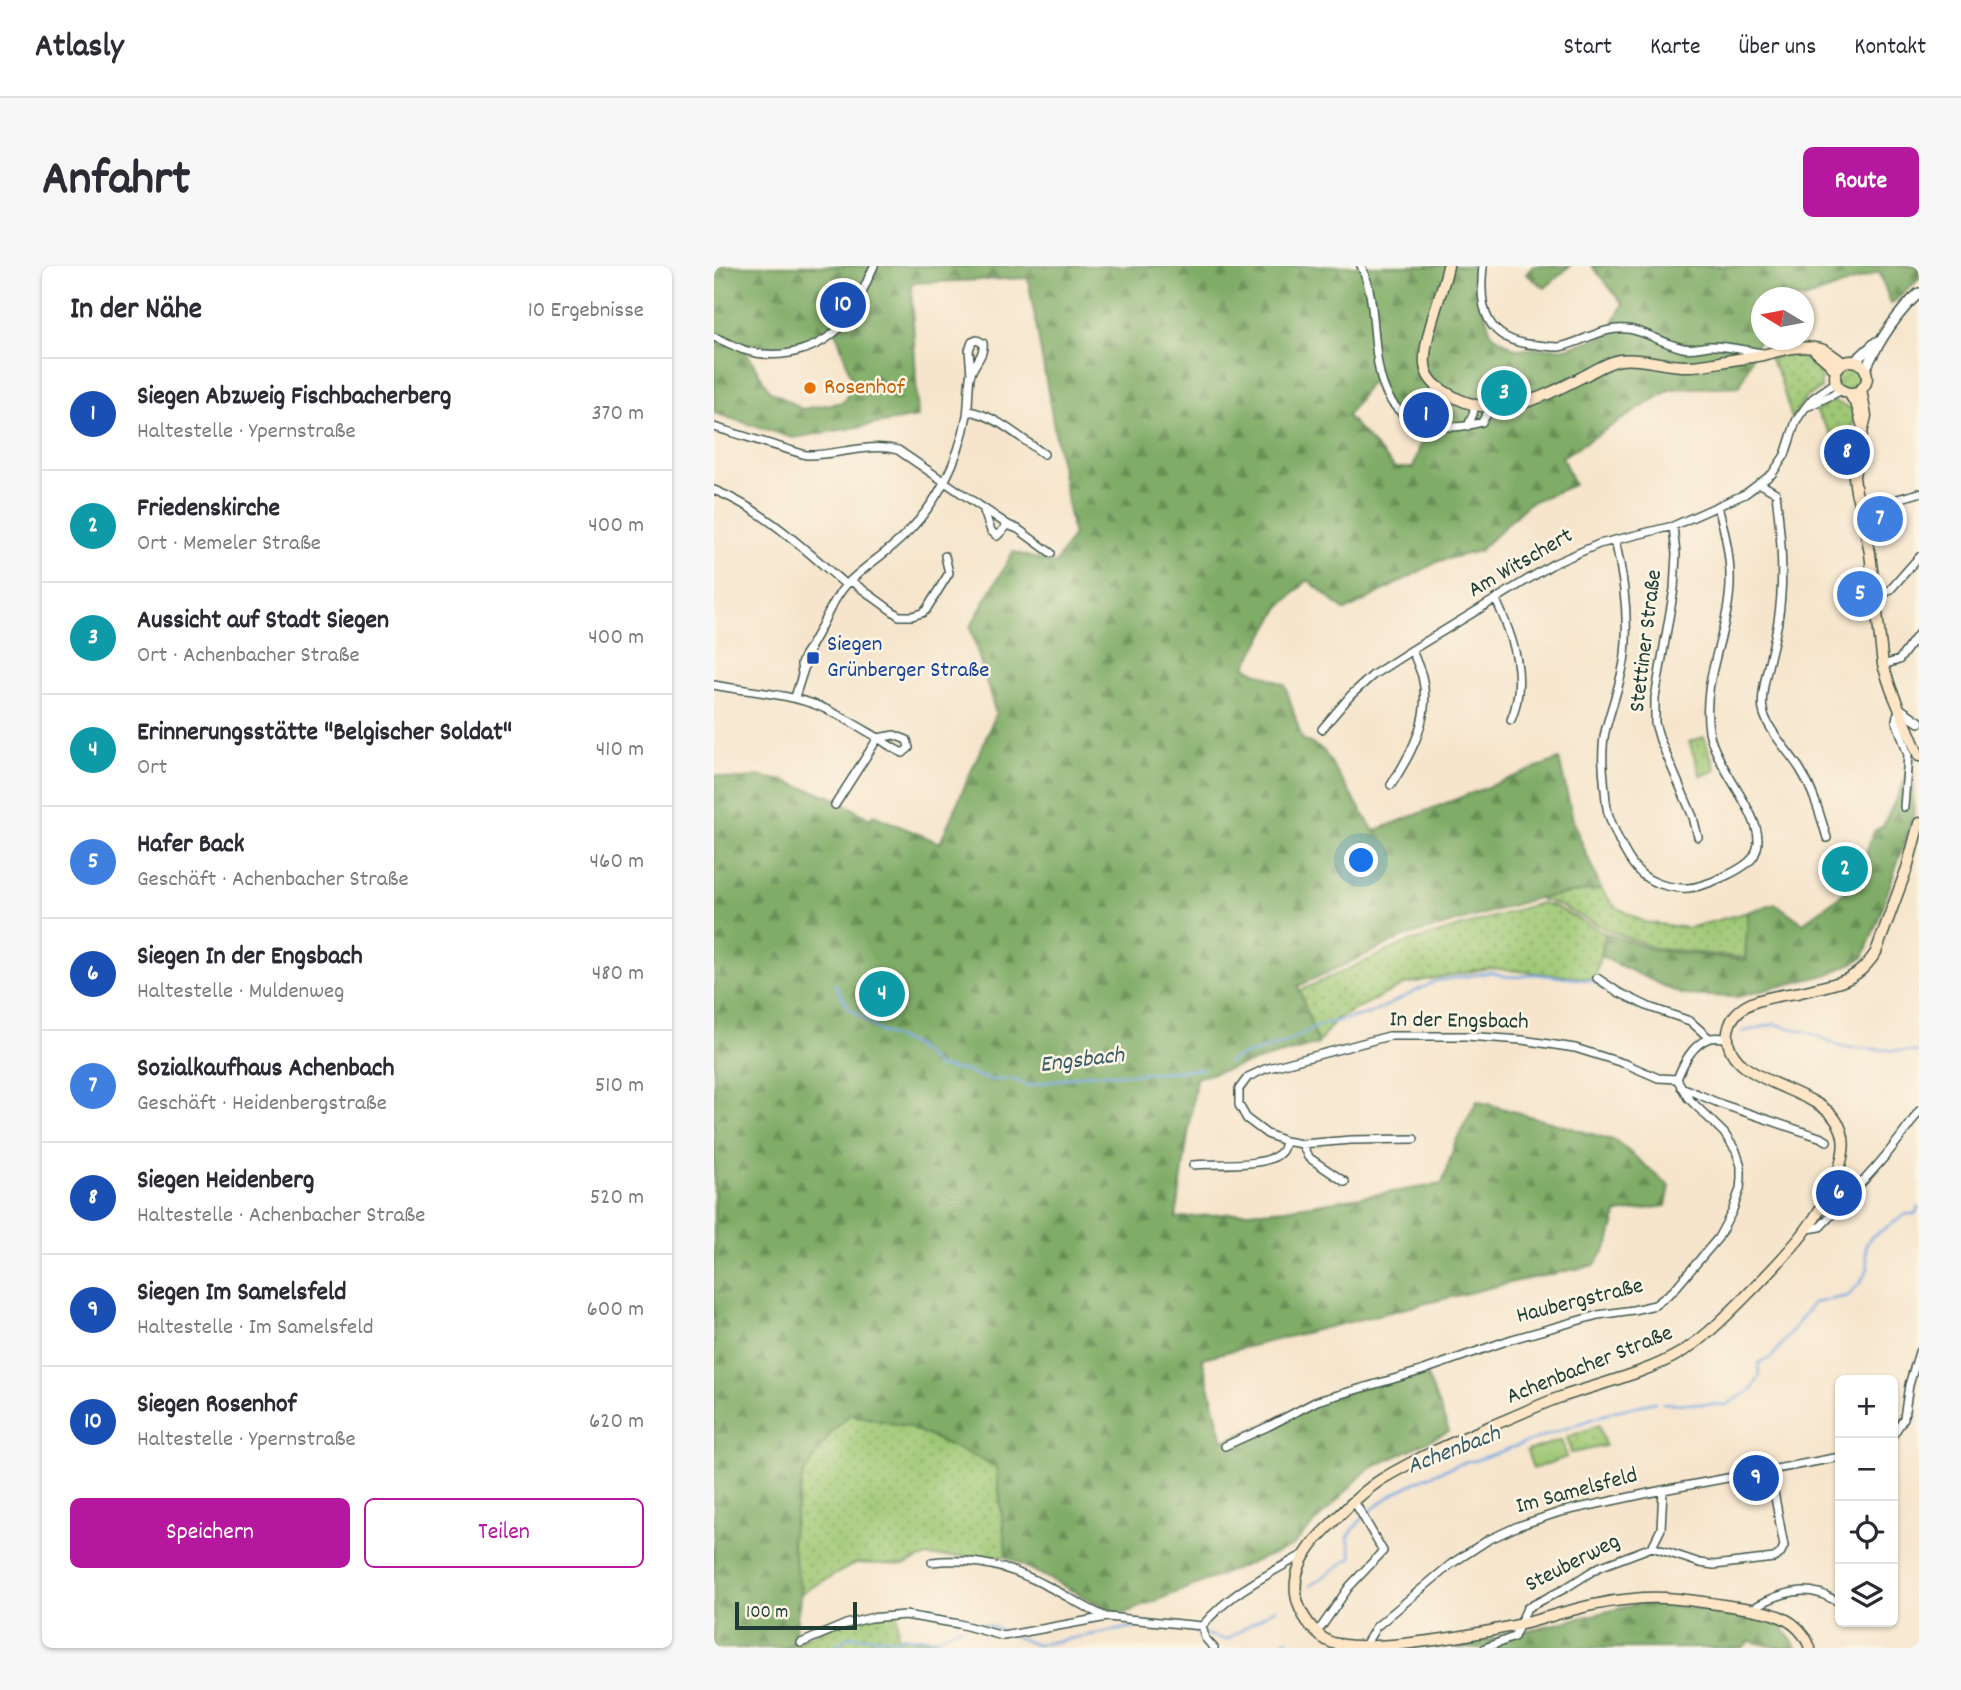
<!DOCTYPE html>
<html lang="de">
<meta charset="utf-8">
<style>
:root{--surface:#fff;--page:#f7f7f7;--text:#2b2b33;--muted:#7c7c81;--line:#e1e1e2;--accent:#b5179e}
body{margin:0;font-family:Dekko,sans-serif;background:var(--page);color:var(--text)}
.controls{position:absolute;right:21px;bottom:21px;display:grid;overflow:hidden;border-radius:10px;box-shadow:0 2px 5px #0004}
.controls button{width:63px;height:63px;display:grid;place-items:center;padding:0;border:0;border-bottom:2px solid var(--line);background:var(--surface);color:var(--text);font:35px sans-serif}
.compass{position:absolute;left:1037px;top:21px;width:63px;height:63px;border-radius:50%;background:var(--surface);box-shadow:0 2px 5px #0004;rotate:280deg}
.scale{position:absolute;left:21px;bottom:18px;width:122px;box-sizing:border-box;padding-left:7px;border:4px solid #1f3d34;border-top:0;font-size:19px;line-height:24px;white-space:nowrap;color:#1f3d34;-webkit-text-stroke:5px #fcf5e5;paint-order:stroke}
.you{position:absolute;left:648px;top:595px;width:24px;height:24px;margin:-18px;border:5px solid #fff;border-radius:50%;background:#1a73e8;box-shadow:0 0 0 10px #1a73e833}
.badge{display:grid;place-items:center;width:46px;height:46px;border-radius:50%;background:var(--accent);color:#fff;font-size:23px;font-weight:700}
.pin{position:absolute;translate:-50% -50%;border:4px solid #fff;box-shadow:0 2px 7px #0006}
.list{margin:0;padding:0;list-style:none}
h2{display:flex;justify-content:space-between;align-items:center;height:91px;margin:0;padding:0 28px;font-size:30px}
h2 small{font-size:23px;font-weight:400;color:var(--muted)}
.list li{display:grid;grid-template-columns:46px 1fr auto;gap:21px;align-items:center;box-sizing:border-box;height:112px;padding:0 28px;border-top:2px solid var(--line)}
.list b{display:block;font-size:26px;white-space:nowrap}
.list p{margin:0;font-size:23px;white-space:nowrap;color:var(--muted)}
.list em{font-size:23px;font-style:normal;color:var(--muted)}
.actions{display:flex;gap:14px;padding:21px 28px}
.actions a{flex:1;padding:16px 0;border:2px solid var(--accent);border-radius:10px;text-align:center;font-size:24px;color:var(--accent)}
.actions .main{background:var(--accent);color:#fff}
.icon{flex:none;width:38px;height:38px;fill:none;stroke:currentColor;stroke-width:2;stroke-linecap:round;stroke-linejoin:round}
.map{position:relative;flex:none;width:1205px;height:1382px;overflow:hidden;border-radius:10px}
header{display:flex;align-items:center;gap:42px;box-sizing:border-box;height:98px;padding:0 35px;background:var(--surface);border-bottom:2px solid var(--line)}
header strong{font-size:33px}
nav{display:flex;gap:38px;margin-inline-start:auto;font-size:24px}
.intro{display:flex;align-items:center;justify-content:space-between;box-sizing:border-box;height:168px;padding:0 42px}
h1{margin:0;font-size:49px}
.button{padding:18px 32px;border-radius:10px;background:var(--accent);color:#fff;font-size:24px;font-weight:700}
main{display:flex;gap:42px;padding:0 42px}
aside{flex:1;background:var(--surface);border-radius:10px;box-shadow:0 2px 5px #0004}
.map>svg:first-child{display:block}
.grass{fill:url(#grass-dots);stroke:#5f8254;stroke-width:2}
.forest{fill:url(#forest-firs);stroke:#4f744d;stroke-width:2;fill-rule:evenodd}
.garden{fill:url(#garden-furrows);stroke:#5f8254;stroke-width:2}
.pitch{fill:#9fc874;stroke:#5f8254;stroke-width:2}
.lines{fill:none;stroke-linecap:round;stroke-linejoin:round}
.stream{stroke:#77a8e2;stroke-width:2.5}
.minor-casing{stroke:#3f564b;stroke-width:10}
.tertiary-casing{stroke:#3f564b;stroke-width:12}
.secondary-casing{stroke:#3f564b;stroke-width:13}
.minor{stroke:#fff;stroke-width:7}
.tertiary{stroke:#fff;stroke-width:9}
.secondary{stroke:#fde5c5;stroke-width:10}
.food-dot{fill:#e8710a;stroke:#fcf5e5;stroke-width:2.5}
.transit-dot{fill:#1a4fb4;stroke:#fcf5e5;stroke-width:2.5}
.labels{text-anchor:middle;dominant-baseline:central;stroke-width:5;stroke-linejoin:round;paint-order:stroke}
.food-label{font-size:23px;fill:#c56008;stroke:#fcf5e5;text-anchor:start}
.street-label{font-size:23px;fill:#1f3d34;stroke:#fcf5e5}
.transit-label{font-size:23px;fill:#164399;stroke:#fcf5e5;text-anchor:start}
.water-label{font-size:24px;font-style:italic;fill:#395d68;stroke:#fcf5e5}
</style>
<header>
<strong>Atlasly</strong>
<nav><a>Start</a><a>Karte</a><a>Über uns</a><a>Kontakt</a></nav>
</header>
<div class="intro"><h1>Anfahrt</h1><a class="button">Route</a></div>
<main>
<aside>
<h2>In der Nähe<small>10 Ergebnisse</small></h2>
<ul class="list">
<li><span class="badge" style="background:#1a4fb4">1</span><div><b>Siegen Abzweig Fischbacherberg</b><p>Haltestelle · Ypernstraße</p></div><em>370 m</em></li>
<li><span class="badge" style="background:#0f9aa8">2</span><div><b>Friedenskirche</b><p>Ort · Memeler Straße</p></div><em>400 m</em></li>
<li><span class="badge" style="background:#0f9aa8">3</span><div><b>Aussicht auf Stadt Siegen</b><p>Ort · Achenbacher Straße</p></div><em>400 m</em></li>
<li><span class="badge" style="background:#0f9aa8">4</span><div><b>Erinnerungsstätte &quot;Belgischer Soldat&quot;</b><p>Ort</p></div><em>410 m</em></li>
<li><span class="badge" style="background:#3f7fe0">5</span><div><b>Hafer Back</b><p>Geschäft · Achenbacher Straße</p></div><em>460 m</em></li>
<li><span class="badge" style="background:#1a4fb4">6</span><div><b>Siegen In der Engsbach</b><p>Haltestelle · Muldenweg</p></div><em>480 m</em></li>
<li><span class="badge" style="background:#3f7fe0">7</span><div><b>Sozialkaufhaus Achenbach</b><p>Geschäft · Heidenbergstraße</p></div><em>510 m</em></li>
<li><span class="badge" style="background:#1a4fb4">8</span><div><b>Siegen Heidenberg</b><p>Haltestelle · Achenbacher Straße</p></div><em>520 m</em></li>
<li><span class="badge" style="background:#1a4fb4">9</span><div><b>Siegen Im Samelsfeld</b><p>Haltestelle · Im Samelsfeld</p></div><em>600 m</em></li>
<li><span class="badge" style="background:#1a4fb4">10</span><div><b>Siegen Rosenhof</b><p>Haltestelle · Ypernstraße</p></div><em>620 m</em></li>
</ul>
<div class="actions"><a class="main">Speichern</a><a>Teilen</a></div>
</aside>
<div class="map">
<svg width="1205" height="1382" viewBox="0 0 1205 1382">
<defs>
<pattern id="grass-dots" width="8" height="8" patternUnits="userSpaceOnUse" patternTransform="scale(1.75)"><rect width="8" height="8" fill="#9fc874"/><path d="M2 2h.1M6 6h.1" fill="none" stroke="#81a460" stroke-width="1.8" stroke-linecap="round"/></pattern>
<pattern id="forest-firs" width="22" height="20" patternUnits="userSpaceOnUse" patternTransform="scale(1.75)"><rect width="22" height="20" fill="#7fac66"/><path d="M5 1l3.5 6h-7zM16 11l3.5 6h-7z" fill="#678d55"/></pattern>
<pattern id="garden-furrows" width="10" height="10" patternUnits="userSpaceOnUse" patternTransform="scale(1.75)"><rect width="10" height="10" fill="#9fc874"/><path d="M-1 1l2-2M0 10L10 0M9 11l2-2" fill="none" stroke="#81a460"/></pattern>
</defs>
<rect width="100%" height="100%" fill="#fcf5e5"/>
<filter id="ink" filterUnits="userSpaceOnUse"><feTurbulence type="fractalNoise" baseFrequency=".0143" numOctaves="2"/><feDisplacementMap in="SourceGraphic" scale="14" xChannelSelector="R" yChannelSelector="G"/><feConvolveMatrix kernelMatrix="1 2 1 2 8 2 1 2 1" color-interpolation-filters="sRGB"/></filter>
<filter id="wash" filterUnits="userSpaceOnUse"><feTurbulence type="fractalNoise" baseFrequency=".00686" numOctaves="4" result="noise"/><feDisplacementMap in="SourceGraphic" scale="28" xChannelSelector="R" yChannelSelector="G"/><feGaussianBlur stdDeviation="1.57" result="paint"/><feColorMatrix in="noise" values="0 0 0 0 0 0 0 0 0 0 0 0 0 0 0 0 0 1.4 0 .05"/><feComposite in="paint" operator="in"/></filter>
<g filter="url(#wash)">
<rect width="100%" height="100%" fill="#f6e5cc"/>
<path class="grass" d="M 1079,88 L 1098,91 L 1106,96 L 1107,123 L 1092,131 L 1078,153 L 1064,107 L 1055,92 Z
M 1116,134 L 1140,143 L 1140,153 L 1130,189 L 1102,145 Z
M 990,471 L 1002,504 L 987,510 L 975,476 Z
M 887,623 L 900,640 L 930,656 L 974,662 L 1034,646 L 1031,692 L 941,682 L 896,665 L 840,637 L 823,632 Z
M 826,637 L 837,639 L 891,667 L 881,713 L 775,702 L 691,718 L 622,753 L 604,778 L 585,725 L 692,677 Z
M 136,1148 L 195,1161 L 282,1200 L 293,1291 L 213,1290 L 189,1299 L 142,1297 L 87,1327 L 77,1273 L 89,1209 L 116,1168 Z
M 885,1159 L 891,1180 L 857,1187 L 853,1171 Z
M 184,1342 L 183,1371 L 224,1375 L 224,1382 L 70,1382 L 143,1348 Z"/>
<path class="forest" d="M 0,0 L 762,0 L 761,13 L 777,68 L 802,83 L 851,82 L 892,70 L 909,38 L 878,0 L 1205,0 L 1205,13 L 1177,38 L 1165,6 L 1090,33 L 1090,32 L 1048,32 L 1047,54 L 1043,56 L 1045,73 L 1026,120 L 957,123 L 848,191 L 860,219 L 815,237 L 765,285 L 725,295 L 631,345 L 594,314 L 566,341 L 531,401 L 571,419 L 588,473 L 609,484 L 660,565 L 845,493 L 860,558 L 887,623 L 823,632 L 688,672 L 584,720 L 604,778 L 482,812 L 462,952 L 571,943 L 728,918 L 741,877 L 763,835 L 902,875 L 956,920 L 952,940 L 903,947 L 895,977 L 881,999 L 795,1017 L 488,1092 L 509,1175 L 554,1158 L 611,1130 L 711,1105 L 735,1165 L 653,1204 L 577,1281 L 406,1349 L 293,1291 L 282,1200 L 195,1161 L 136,1148 L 116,1168 L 89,1209 L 77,1273 L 87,1327 L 79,1377 L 70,1382 L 0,1382 L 0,509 L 16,513 L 31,513 L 43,510 L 70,515 L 121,532 L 156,553 L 159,549 L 226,577 L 282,448 L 256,361 L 299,286 L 341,298 L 359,269 L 314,12 L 197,17 L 204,151 L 79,172 L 0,147 ZM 120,59 L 139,117 L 130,136 L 88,143 L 55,124 L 27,77 L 65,82 L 95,74 ZM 658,114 L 680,146 L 711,164 L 699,202 L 681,202 L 633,150 Z
M 818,0 L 856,0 L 831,22 L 812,8 Z
M 1198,500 L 1200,547 L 1167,646 L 1149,692 L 1115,708 L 1023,731 L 969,729 L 888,691 L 891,667 L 940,684 L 1031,694 L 1034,646 L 1061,637 L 1089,657 L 1141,619 L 1160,565 L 1169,560 Z
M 932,1336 L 1063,1354 L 1083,1382 L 1065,1382 L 1036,1375 L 1028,1382 L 742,1382 Z"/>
<path class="garden" d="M1121 111a16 16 0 1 1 32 0a16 16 0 1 1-32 0Z"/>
<path class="pitch" d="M 847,1174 L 853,1191 L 819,1203 L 813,1185 Z"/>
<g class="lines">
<path class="stream" d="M 121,718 L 135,742 L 167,766 L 200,779 L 224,801 L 251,805 L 276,814 L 299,813 L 313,820 L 375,808 L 419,808 L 488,803
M 1028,766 L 1061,758 L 1099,768 L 1128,781 L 1205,786
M 515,797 L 520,792 L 571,777 L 606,759 L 658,747 L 722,715 L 778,706 L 790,710 L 804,711 L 821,708 L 879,715 L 908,736 L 932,745
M 949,1137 L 1012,1139 L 1037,1124 L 1046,1110 L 1044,1097 L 1058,1091 L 1099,1037 L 1134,1030 L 1146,1017 L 1154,1003 L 1152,988 L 1152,979 L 1156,972 L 1193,948 L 1201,948 L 1205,941
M 596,1320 L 638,1291 L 634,1271 C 660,1230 710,1211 754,1195 L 760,1195 L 901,1145 L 941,1136
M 260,1359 L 270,1358 L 294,1367
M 467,1361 L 512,1374 L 562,1342
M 300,1370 L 322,1379 L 436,1358
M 118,1382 L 136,1370 L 184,1373 L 189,1370 L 198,1373 L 204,1371 L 219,1373 L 247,1361
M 560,1382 L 574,1373"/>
</g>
</g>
<g filter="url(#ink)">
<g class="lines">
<g class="minor-casing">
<path id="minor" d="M 647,0 C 673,50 642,145 714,158 C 735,162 748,162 768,156 L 777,142
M 769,0 C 764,45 773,76 823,79 C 830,80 838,81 845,81 C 867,77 890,60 913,63 C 929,64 950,78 969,82 C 978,84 986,81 995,80 C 1012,79 1032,85 1049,87
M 0,71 C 10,75 20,80 30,84 C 68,96 113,83 136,49 C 146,34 152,16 160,0
M 1095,140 L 1128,124
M 254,145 C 282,149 307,173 330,188
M 754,160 L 759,148 L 761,138
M 0,161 L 92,189 C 122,190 154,176 184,184 L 294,259 L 283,270 L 277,265 L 269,242
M 1045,217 L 1062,227 C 1067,270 1071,312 1064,355 C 1061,377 1045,425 1049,444 C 1052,462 1076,487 1086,503 C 1099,524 1106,548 1113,572
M 0,224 C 52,245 90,283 132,319
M 1147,243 L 1205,227
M 294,259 L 304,263 L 337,287
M 959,260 L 962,288 L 960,323 L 941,432 L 941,457 L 946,474 L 979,551 L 984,571
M 901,274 C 910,312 915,350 911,389 C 908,415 897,441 891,466 C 887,485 889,505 891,524 C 892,533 892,542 895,550 C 902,569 916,602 933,612 C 944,619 962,623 974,622 C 990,621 1031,604 1040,590 C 1042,586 1044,580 1044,575 C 1045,545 1001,500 995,465 C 987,413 1014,369 1016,319 C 1017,293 1011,265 1004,241
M 137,315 L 185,350 L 198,350 L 208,347 L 212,344 L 235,307 L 231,290
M 1162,333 L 1176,324 L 1205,291
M 782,334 C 800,373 814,413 797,454
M 1169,399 L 1185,394 L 1205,367
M 88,409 L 87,398 L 91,388 C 107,367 114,339 132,319 C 149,301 172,288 190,270 C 223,238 245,195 253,149 C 255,136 254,124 256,111 C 258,99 271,90 269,77 L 263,74 L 258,76 L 255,84 L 257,108
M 0,419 C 36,426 73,427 107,441 C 126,449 144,460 161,470 C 170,476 179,483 189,487 L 195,482 L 193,474 L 180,469 L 164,472 L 121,539
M 81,431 L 96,384
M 1187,444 L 1183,449 L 1182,454 L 1194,489 L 1190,541
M 608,463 L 637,429 L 659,409 L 698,384 L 839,298 L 885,278 L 959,260 L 1031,228 L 1058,208 L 1071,189 L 1082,155 L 1091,142 L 1099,132 L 1122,116
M 677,519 C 698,487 718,450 708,410 C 705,401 701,392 698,384
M 883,712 L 904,726 L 935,741 L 976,755 L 995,772
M 963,813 C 969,798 978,778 996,772 C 1001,771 1009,772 1014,772
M 967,821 L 1007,838 L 1108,872 L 1113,875
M 700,873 L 637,874 L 588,878 L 571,875 L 553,868 L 533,853 L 525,839 L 525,823 L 534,811 L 551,803 L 675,770 L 752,770 L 808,774 L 861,782 L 912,798 L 944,812 L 963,813
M 588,878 L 594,891 L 631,916
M 479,899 C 499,897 554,902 567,886 C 570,883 570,879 571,875
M 1094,963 L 1106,961 C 1141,924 1177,888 1205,845
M 1179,1169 L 1190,1152 L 1195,1119 L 1205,1086
M 511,1180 L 555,1160 L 603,1135 L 707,1105 L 798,1073 L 884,1049 L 919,1044 L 941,1039 L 959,1025 L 1004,972 L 1018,946 L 1026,923 L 1027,912 L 1027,900 L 1022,885 L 1010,867 L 974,832 L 963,813
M 938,1281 L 986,1297 L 1000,1299 L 1060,1292 L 1066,1288 L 1070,1280 L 1056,1204
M 218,1296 C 249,1292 285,1298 314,1311 C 341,1322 365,1339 392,1351
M 1038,1343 C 1055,1332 1084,1320 1104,1327 C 1110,1328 1115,1332 1121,1334
M 488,1360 C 517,1326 553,1309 590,1288
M 488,1360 L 491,1372 L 500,1382
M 602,1366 L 608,1360 L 635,1321 L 669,1285 L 640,1235
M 87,1377 L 132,1358 L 156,1352 L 191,1349 L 245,1358 L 289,1370 L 393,1351 L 488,1360
M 650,1381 L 662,1361 L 737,1298 L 774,1274 L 804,1260 L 846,1246 L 949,1224 L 1126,1191
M 771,1382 L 800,1371 L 813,1342 L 850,1323 L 885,1301 L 938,1281 L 947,1263 L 949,1224"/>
</g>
<g class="tertiary-casing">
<path id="tertiary" d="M 1141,95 L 1162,76
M 1151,104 C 1165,75 1181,49 1205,27
M 1187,444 L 1205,456"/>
</g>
<g class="secondary-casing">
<path id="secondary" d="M 734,0 C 729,26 705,82 712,104 C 716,118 729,125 742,132 C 788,155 831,130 872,109 C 883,103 894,96 906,94 C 929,91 952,101 975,100 C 987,100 1000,97 1012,95 C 1024,93 1037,91 1049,89 C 1068,84 1086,78 1107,83 C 1115,85 1122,92 1129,97
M 1099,83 L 1114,96 L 1122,105
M1121 111a16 16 0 1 1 32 0a16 16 0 1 1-32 0Z
M 1147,123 L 1152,150 L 1144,184 L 1140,211 L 1142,226 L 1147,243 L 1156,287 L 1169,399 L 1177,423 L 1205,490
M 1135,127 L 1143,140 L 1149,162
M 1096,1382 C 1085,1350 1053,1345 1023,1341 C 989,1336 953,1329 919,1333 C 905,1334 892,1336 879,1339 C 855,1344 832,1352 808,1358 C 769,1367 729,1374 689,1378 C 667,1380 645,1382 624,1378 C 616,1377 609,1373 603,1367 C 570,1333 578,1298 608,1267 C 627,1248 645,1228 668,1213 C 703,1192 740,1176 777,1160 C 800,1151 822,1140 844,1132 C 882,1119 933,1107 966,1087 C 993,1071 1016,1046 1039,1023 C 1073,988 1107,954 1124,906 C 1130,888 1134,870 1121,853 C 1099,821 1008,815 1014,766 C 1019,732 1061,731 1087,726 C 1100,723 1113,720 1126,716 C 1143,710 1153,700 1162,686 L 1193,602 L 1205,557"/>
</g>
<use href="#minor" class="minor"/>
<use href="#tertiary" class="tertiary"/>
<use href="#secondary" class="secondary"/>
</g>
</g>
<circle class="food-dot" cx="96" cy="122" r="7"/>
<rect class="transit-dot" x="92" y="385" width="14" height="14" rx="3.5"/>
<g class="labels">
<g class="food-label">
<text x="110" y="122">Rosenhof</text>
</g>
<g class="street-label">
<text transform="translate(807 298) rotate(-30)">Am Witschert</text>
<text transform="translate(933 375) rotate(-83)">Stettiner Straße</text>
<text transform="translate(745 756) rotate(1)">In der Engsbach</text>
<text transform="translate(866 1036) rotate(-14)">Haubergstraße</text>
<text transform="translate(876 1100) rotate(-22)">Achenbacher Straße</text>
<text transform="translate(863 1226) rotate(-15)">Im Samelsfeld</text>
<text transform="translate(859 1298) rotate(-27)">Steuberweg</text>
</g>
<g class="transit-label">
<text x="113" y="379">Siegen<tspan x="113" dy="26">Grünberger Straße</tspan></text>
</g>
<g class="water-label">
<text transform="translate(368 795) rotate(-7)">Engsbach</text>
<text transform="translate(740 1185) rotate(-21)">Achenbach</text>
</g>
</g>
</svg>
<div class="controls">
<button>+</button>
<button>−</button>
<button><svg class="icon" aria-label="locate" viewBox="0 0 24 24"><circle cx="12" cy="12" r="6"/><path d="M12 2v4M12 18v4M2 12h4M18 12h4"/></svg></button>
<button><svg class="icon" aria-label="layers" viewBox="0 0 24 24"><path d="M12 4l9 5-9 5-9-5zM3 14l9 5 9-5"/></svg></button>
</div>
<svg class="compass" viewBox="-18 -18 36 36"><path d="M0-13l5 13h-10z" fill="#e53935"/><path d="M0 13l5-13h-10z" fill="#7c7c81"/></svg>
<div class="scale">100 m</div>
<div class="you"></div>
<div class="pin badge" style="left:712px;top:149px;background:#1a4fb4">1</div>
<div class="pin badge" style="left:1131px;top:603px;background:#0f9aa8">2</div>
<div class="pin badge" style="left:790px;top:127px;background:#0f9aa8">3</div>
<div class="pin badge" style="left:168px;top:728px;background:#0f9aa8">4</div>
<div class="pin badge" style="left:1146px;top:328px;background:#3f7fe0">5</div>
<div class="pin badge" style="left:1125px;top:927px;background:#1a4fb4">6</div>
<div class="pin badge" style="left:1166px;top:253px;background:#3f7fe0">7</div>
<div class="pin badge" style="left:1133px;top:186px;background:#1a4fb4">8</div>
<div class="pin badge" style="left:1042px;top:1212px;background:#1a4fb4">9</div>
<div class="pin badge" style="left:129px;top:39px;background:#1a4fb4">10</div>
</div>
</main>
